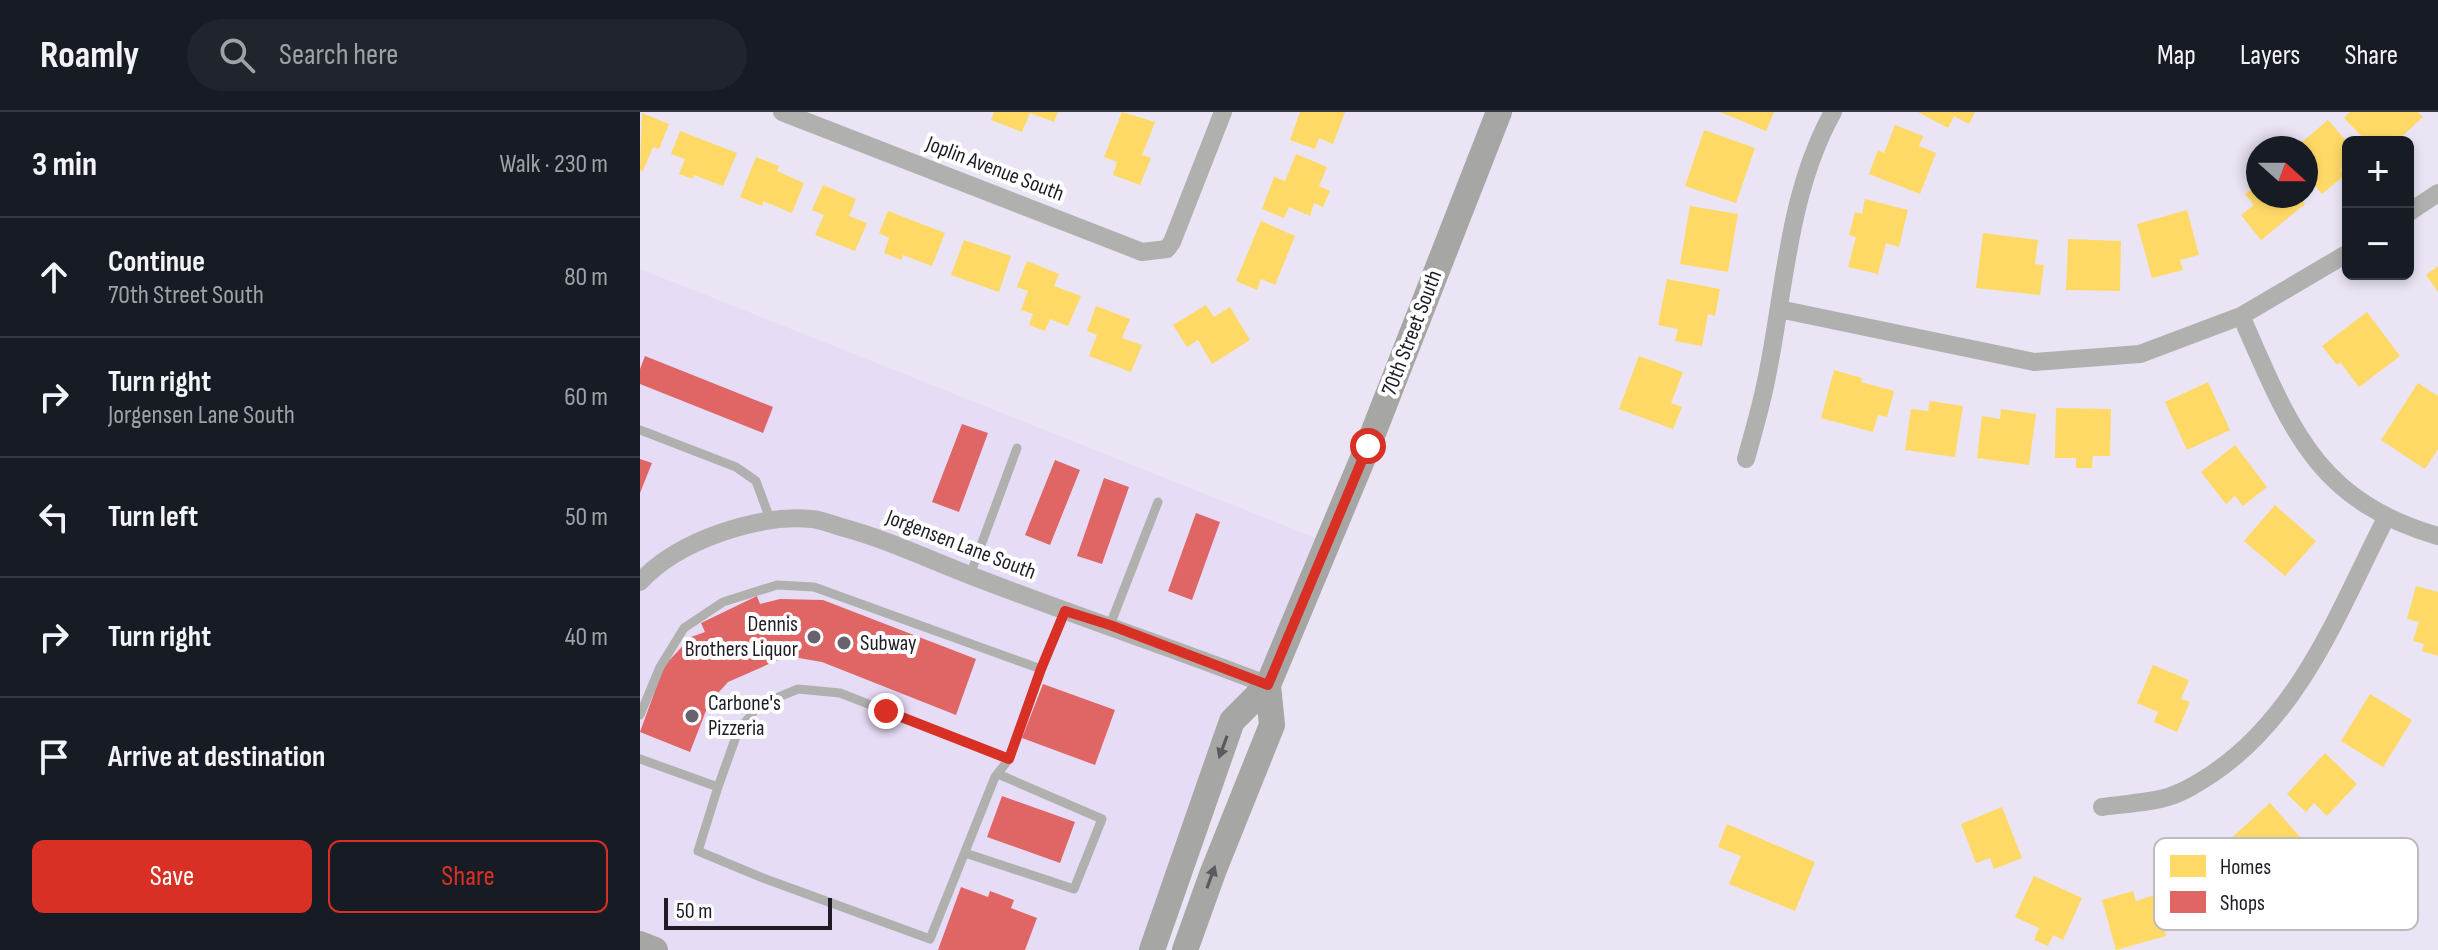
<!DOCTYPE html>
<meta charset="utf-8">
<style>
:root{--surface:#171b24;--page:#20242c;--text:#f1f3f6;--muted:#9ea1a6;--line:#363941;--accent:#d93025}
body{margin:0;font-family:"Sofia Sans Condensed",sans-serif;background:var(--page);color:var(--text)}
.controls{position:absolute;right:24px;top:24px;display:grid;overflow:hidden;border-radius:12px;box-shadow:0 4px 12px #0003}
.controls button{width:72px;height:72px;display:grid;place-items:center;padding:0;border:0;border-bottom:2px solid var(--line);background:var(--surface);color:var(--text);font:40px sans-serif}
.compass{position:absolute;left:1606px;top:24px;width:72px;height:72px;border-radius:50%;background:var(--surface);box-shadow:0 4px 12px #0003;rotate:111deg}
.scale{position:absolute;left:24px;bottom:20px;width:168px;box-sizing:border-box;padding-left:8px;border:4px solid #201c26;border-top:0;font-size:22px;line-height:28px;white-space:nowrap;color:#201c26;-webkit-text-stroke:6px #fff;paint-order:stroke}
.stop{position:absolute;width:24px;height:24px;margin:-18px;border:6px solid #d93025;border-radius:50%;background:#fff}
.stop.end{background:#d93025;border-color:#fff;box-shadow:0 2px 8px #0008}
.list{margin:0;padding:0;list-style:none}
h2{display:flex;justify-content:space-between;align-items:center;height:104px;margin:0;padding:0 32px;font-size:34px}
h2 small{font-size:26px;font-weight:400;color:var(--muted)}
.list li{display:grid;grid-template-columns:52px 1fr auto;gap:24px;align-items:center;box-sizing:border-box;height:120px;padding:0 32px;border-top:2px solid var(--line)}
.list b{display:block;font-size:30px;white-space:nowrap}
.list p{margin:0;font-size:26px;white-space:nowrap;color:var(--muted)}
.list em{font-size:26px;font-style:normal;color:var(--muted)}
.actions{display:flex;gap:16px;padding:24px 32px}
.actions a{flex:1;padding:18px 0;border:2px solid var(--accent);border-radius:12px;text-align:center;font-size:28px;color:var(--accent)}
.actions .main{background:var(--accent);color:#fff}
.icon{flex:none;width:44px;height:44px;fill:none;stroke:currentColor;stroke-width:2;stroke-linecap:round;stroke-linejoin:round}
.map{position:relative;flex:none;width:1798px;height:838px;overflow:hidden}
header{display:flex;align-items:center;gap:48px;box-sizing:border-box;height:112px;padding:0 40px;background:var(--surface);border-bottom:2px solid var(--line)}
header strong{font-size:38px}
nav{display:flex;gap:44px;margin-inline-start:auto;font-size:28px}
.search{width:560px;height:72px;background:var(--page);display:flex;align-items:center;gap:20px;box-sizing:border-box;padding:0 28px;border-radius:44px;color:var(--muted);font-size:30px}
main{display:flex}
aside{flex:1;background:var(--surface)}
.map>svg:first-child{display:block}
.built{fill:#e6dcf6}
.homes{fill:#ffd966}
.shops{fill:#e06666}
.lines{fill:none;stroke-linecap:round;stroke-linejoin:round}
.lane{stroke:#b0b0ae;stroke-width:9}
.street{stroke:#b0b0ae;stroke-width:18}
.secondary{stroke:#a6a6a4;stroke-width:26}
.oneway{fill:#5c5a5f}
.route{stroke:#d93025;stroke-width:10}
.poi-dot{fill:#67626e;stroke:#fff;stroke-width:3}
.labels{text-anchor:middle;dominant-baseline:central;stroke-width:8;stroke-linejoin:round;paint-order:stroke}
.street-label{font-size:22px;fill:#201c26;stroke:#fff}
.poi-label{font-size:22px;fill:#201c26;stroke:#fff;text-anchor:start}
.key{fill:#fff;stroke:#bcbbbe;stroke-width:2}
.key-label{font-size:22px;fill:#201c26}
</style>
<header>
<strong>Roamly</strong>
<div class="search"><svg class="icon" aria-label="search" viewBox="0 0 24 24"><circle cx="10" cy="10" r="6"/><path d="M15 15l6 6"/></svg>Search here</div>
<nav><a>Map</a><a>Layers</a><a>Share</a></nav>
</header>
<main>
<aside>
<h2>3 min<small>Walk · 230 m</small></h2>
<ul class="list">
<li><svg class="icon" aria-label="ahead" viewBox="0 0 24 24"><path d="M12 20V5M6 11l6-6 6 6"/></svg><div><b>Continue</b><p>70th Street South</p></div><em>80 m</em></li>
<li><svg class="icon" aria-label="right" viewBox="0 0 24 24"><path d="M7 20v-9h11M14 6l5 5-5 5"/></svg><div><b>Turn right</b><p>Jorgensen Lane South</p></div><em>60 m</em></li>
<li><svg class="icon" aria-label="left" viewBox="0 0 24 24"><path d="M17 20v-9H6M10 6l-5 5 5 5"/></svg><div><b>Turn left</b></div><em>50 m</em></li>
<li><svg class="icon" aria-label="right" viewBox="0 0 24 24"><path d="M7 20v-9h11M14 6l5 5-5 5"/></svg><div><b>Turn right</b></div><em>40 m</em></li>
<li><svg class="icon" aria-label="arrive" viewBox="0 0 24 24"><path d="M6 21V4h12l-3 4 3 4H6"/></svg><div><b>Arrive at destination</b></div></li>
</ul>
<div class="actions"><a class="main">Save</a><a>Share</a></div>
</aside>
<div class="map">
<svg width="1798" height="838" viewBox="0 0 1798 838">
<rect width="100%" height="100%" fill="#eae4f4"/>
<path class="built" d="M 0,157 L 686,430 L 628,573 L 592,609 L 512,838 L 11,838 L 0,833 Z"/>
<path class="homes" d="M 354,0 L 418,0 L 414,10 L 390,1 L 382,20 L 351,8 Z
M 482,0 L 515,10 L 502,43 L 511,46 L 500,73 L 473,63 L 477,50 L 464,45 Z
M 660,0 L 705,0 L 693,32 L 679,26 L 675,37 L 650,28 Z
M 1080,0 L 1134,0 L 1126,19 Z
M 1278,0 L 1335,0 L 1329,12 L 1314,4 L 1308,16 Z
M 1710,0 L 1778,0 L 1783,5 L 1756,30 L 1727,30 L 1704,6 Z
M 2,1 L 29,12 L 19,37 L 13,35 L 3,59 L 0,58 Z
M 1688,8 L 1708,31 L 1708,52 L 1700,58 L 1705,63 L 1682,82 L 1666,63 L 1666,36 L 1655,36 Z
M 1255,13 L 1283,24 L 1279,34 L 1296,41 L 1280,82 L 1229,62 L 1238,38 L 1244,41 Z
M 1064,18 L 1115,36 L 1096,91 L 1045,74 Z
M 40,19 L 97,41 L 83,74 L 54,63 L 53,67 L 39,62 L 45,47 L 31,42 Z
M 656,42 L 687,55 L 679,74 L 690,79 L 683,95 L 674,91 L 670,104 L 649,95 L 644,106 L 622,97 L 634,65 L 645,69 Z
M 116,45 L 139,54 L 137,59 L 164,71 L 152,101 L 123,89 L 122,94 L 100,85 Z
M 1618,71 L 1618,84 L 1658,84 L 1665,92 L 1621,128 L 1601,103 L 1614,93 L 1605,82 Z
M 183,73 L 216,87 L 209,104 L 227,111 L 215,139 L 175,123 L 184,103 L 172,98 Z
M 1225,87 L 1268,98 L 1259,135 L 1246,131 L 1238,162 L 1208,155 L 1216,125 L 1209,123 L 1215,100 L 1222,102 Z
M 1050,94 L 1098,102 L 1088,160 L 1040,152 Z
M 1547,98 L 1559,143 L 1540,148 L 1543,158 L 1512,166 L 1497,112 Z
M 248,99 L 305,121 L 292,154 L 263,143 L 261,148 L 244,141 L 249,126 L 239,121 Z
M 621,109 L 655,124 L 635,173 L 621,167 L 617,178 L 596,169 Z
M 1343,121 L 1398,128 L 1395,152 L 1404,153 L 1400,183 L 1336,176 Z
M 1428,127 L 1481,129 L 1480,179 L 1426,178 Z
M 324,128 L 371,144 L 359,180 L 311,163 Z
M 387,149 L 419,162 L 414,174 L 441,184 L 428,214 L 410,207 L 405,219 L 389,213 L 393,202 L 381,198 L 388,179 L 377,175 Z
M 1798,154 L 1798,180 L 1786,163 Z
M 1027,167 L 1080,177 L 1075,204 L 1068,202 L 1062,234 L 1035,229 L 1038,217 L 1018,213 Z
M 566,193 L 574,205 L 590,195 L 610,228 L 572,252 L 558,228 L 547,235 L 533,213 Z
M 456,194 L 490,207 L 482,226 L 502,233 L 491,260 L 449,244 L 457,223 L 447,219 Z
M 1727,200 L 1760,244 L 1719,275 L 1700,250 L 1697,253 L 1682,234 Z
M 999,244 L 1043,260 L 1031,291 L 1042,295 L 1033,317 L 979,297 Z
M 1194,258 L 1222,266 L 1221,270 L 1254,279 L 1247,305 L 1238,303 L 1233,320 L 1181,306 Z
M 1568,270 L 1590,318 L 1547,338 L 1525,290 Z
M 1778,271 L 1798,284 L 1798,337 L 1785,357 L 1741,328 Z
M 1290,289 L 1323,294 L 1315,345 L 1265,338 L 1271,297 L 1288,299 Z
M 1416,296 L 1471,297 L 1470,344 L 1453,344 L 1452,356 L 1436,356 L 1436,346 L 1415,346 Z
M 1361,297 L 1396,302 L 1389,353 L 1337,346 L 1342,304 L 1360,307 Z
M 1595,333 L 1627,375 L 1603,394 L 1595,384 L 1586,392 L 1561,360 Z
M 1635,393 L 1676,429 L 1645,464 L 1604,429 Z
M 1776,474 L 1798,480 L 1798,544 L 1782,539 L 1784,532 L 1773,529 L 1779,510 L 1767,507 Z
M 1513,553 L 1549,568 L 1541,587 L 1550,590 L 1537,620 L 1514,610 L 1518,600 L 1497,591 Z
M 1730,582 L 1772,608 L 1743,655 L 1701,629 Z
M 1685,641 L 1717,672 L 1687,704 L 1674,691 L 1666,700 L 1647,682 Z
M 1630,691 L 1661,726 L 1623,761 L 1608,745 L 1605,748 L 1588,729 Z
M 1362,695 L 1382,746 L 1354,757 L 1350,746 L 1336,751 L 1321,712 Z
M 1087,712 L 1175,750 L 1155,799 L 1089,772 L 1101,744 L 1078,735 Z
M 1394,764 L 1442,786 L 1423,828 L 1413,823 L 1408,834 L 1394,828 L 1399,816 L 1375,805 Z
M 1493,779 L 1496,789 L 1515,783 L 1526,824 L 1476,838 L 1462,788 Z"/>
<path class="shops" d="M 5,244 L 133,295 L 123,321 L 0,272 L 0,257 Z
M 322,312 L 348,321 L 319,400 L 292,390 Z
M 0,347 L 12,351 L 0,381 Z
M 415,348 L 440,358 L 410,433 L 385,423 Z
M 464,366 L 489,375 L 462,452 L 437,444 Z
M 556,401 L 580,410 L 552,488 L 528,479 Z
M 117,484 L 120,492 L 140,487 L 183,488 L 336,547 L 316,603 L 182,550 L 147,544 L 88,570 L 69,591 L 50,640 L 0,620 L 24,554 L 51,525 L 65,520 L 61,511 Z
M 403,572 L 475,598 L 455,653 L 382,626 Z
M 362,684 L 435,710 L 420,751 L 347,725 Z
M 321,775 L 348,785 L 350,779 L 374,788 L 371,796 L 397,806 L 385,838 L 298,838 Z"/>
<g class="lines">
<path class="lane" d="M 0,318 L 96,355 L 116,369 L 130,407
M 330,463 L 377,336
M 470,513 L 518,390
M 0,603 L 20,555 L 44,516 L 83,490 L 137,473 L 174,475 L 401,557
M 0,647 L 78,675 L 98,619 L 119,593 L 158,577 L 200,581 L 369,647 L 401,557 L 425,499
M 78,675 L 58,739 L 123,766 L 290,827 L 355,665 L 369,647
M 325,741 L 434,777 L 462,707 L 358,662"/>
<path class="street" d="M 142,0 L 502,140 L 527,137 L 532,130 L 583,0
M 1768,101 L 1798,81
M 1139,197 L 1394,250 L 1500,242 L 1601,204 L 1708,141
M 1601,204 C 1649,311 1673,388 1798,424
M 1106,347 C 1113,321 1121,295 1126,269 C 1145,179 1147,83 1193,0
M 0,470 C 37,429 117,402 172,407 C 181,408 192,412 201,415 C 246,427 288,447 332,464 C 430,502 530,535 628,573
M 1462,695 C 1483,692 1507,691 1528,685 C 1544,680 1558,671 1572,662 C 1661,602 1699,498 1746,406"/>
<path class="secondary" d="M 0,832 L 15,838
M 512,838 L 592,609 L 628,573 L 728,334 L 859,0
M 545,838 L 573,760 L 632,613 L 628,573"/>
</g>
<defs><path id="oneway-solid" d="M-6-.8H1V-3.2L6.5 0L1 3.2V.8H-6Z" transform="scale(2)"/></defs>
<g class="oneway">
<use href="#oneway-solid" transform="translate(583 635) rotate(110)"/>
<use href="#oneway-solid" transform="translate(571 765) rotate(-70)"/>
</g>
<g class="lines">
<path class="route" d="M 246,599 L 369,647 L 401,557 L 425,499 L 470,513 L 628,573 L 728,334"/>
</g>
<g class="poi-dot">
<circle cx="174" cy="525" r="8"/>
<circle cx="204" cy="531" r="8"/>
<circle cx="52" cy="604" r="8"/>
</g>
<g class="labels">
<g class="street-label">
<text transform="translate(355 57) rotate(21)">Joplin Avenue South</text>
<text transform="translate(772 221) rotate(-69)">70th Street South</text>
<text transform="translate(321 433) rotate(21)">Jorgensen Lane South</text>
</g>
<g class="poi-label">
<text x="158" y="512" text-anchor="end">Dennis<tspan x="158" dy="25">Brothers Liquor</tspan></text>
<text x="220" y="531">Subway</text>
<text x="68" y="591">Carbone's<tspan x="68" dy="25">Pizzeria</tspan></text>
</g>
</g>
<rect x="1514" y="726" width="264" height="92" rx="12" class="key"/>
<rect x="1530" y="743" width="36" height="22" fill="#ffd966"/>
<rect x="1530" y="779" width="36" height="22" fill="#e06666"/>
<g class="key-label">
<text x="1580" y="762">Homes</text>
<text x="1580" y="798">Shops</text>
</g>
</svg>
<div class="controls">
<button>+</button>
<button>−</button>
</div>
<svg class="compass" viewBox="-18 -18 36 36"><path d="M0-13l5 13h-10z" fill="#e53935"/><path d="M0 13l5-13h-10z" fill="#9ea1a6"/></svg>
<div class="scale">50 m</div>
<div class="stop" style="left:728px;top:334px"></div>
<div class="stop end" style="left:246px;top:599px"></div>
</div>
</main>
